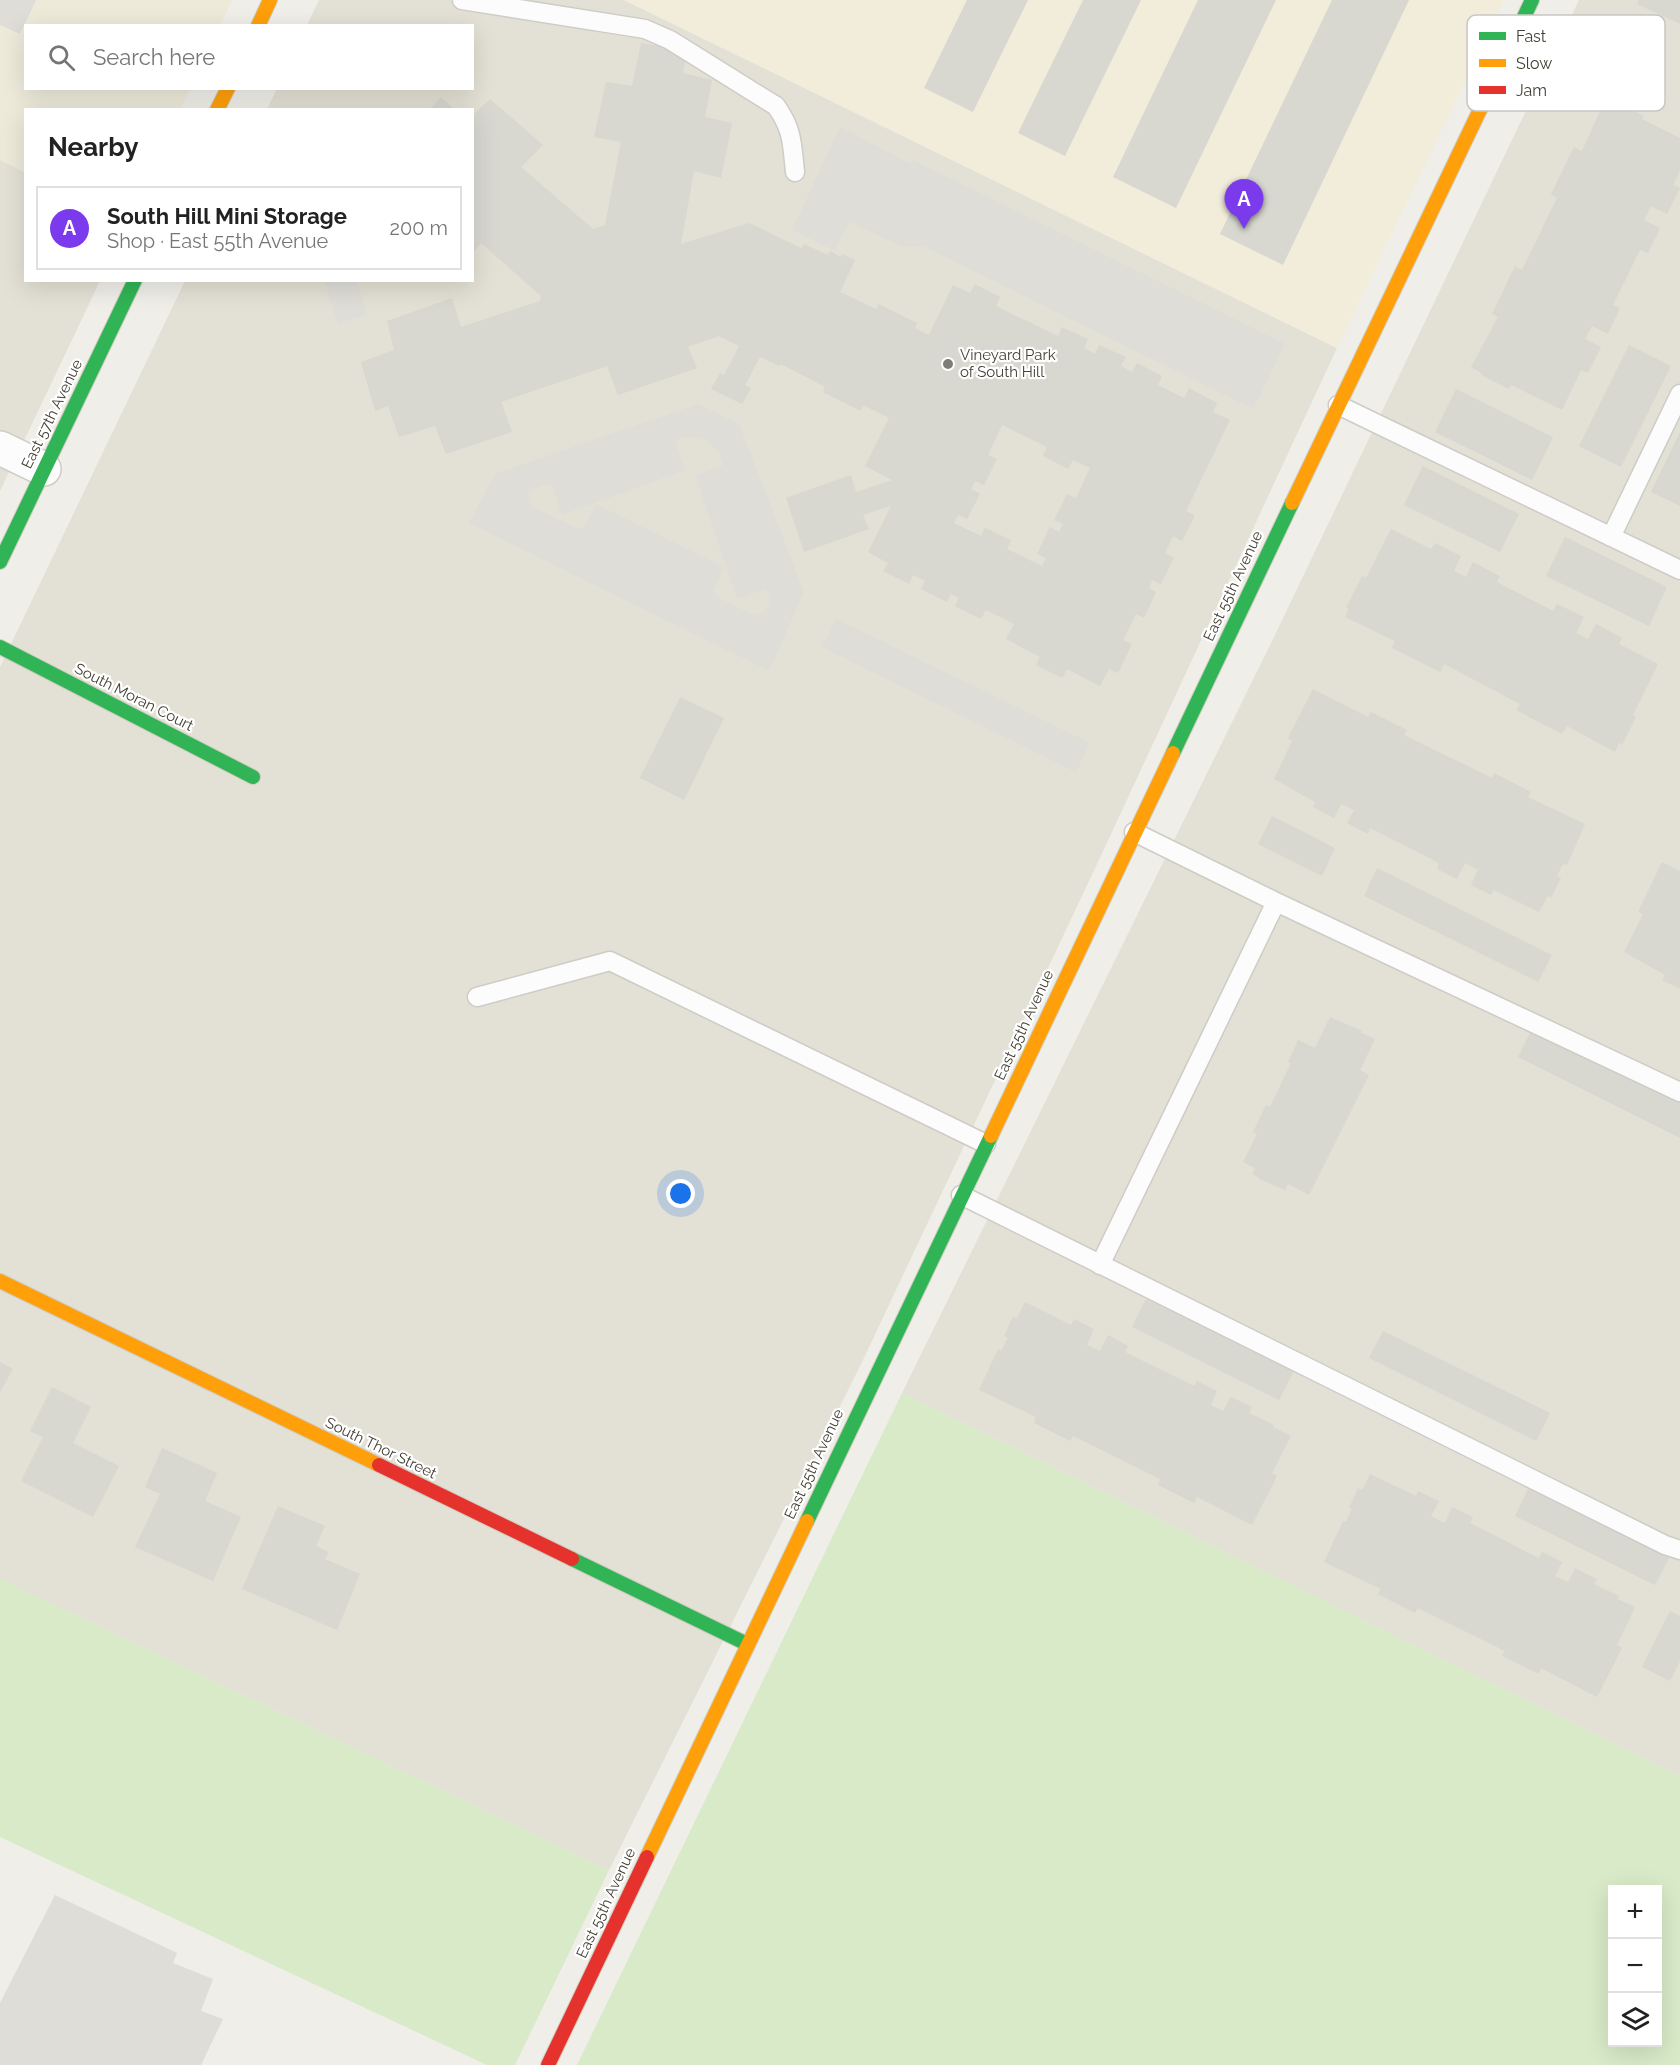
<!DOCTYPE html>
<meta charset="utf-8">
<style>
:root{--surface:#fff;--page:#f2f2f2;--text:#222;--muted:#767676;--line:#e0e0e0;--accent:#7c3aed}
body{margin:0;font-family:Raleway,sans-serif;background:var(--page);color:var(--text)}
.controls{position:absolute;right:18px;bottom:18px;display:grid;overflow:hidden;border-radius:0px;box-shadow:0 6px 24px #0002}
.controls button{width:54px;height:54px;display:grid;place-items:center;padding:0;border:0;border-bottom:2px solid var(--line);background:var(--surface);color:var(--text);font:30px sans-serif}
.you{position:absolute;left:681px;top:1194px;width:21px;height:21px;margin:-15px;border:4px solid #fff;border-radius:50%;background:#1a73e8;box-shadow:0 0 0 9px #1a73e833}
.badge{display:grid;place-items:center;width:39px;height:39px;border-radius:50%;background:var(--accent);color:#fff;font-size:20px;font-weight:700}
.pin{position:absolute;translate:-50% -50px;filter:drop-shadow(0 2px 3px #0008)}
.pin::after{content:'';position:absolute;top:32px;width:21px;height:18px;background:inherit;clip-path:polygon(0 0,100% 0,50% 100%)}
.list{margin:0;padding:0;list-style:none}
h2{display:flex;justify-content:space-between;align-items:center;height:78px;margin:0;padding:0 24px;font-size:26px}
h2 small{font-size:20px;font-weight:400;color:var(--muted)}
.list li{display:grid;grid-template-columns:39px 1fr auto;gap:18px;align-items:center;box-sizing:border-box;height:84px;margin:0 12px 12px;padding:0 12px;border:2px solid var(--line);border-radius:0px}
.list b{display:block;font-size:22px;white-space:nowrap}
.list p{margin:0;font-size:20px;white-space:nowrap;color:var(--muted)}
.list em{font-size:20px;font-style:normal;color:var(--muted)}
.icon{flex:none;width:33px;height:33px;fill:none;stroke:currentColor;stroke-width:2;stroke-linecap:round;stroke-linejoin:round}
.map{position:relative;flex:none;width:1680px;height:2065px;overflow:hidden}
.search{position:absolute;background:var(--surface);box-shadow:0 6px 24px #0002;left:24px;top:24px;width:450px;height:66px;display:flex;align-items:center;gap:15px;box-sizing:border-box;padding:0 21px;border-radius:0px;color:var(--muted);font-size:22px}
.panel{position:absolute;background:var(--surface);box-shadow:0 6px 24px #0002;left:24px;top:108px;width:450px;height:174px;border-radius:0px}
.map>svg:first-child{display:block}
.residential{fill:#e3e0d5}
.commercial{fill:#f2ecdb}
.education{fill:#edeada}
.green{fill:#d8eac8;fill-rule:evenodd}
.parking{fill:#deddd8;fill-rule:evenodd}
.building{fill:#d8d7d0;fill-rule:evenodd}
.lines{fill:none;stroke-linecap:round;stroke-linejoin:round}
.lane-casing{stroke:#cdccc6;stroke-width:21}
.street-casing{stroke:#cdccc6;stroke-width:36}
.fast-casing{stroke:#ceccbf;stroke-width:16}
.slow-casing{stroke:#ceccbf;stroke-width:16}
.jam-casing{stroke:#ceccbf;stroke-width:16}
.lane{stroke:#fdfcfc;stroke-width:18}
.street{stroke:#fdfcfc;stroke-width:33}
.fast{stroke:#30b455;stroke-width:14}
.slow{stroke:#ff9f0a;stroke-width:14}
.jam{stroke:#e5322d;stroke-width:14}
.poi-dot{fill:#807d74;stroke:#fff;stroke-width:2}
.labels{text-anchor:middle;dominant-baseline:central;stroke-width:4.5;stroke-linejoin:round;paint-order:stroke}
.poi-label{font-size:15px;fill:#444035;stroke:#fff;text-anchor:start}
.street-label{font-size:15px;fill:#444035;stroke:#fff}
.key{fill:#fff;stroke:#c7c6c2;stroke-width:1.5}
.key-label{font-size:16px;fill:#444035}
</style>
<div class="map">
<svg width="1680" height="2065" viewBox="0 0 1680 2065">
<rect width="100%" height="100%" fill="#efeee8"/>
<path class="residential" d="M 319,0 L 624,0 L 1337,348 L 1098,862 L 862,1362 L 609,1870 L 0,1579 L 0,667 L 185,281 L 472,280 L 472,110 L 267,109 L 277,89 L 472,88 L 472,26 L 307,25 Z
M 1579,0 L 1680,0 L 1680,1776 L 902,1393 L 1274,637 Z
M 0,160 L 25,172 L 26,280 L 100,281 L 0,491 Z"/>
<path class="commercial" d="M 624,0 L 1504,0 L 1337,348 Z"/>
<path class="education" d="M 0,0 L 232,0 L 220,25 L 26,26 L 26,88 L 190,89 L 181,109 L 26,110 L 25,172 L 0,160 Z"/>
<path class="green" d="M 902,1393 L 1680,1776 L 1680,2065 L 577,2065 ZM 1612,1890 L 1658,1890 L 1658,2042 L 1612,2042 Z
M 0,1579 L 609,1870 L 515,2065 L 487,2065 L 0,1837 Z"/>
<path class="parking" d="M 0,0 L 36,0 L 20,34 L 0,25 Z
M 840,127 L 911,164 L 913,160 L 1285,344 L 1253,409 L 925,247 L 901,246 L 850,222 L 834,250 L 792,230 Z
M 324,281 L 356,281 L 367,314 L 338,324 Z
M 698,404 L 739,424 L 804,592 L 769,671 L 469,523 L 495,474 ZM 683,437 L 701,438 L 709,441 L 720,455 L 723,463 L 722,466 L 695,475 L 737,599 L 765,589 L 769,595 L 769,604 L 764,613 L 755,616 L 715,596 L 713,591 L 724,567 L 596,504 L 584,527 L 579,529 L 532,507 L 528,500 L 529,492 L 541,485 L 552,485 L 562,515 L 685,470 L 676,445 L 678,441 Z
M 836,619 L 1090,743 L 1076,772 L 822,647 Z
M 55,1895 L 177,1953 L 173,1963 L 213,1979 L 201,2011 L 223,2019 L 201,2065 L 0,2065 L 0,2003 Z"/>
<path class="building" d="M 967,0 L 1028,0 L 973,112 L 924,88 Z
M 1083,0 L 1141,0 L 1065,156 L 1018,133 Z
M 1198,0 L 1276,0 L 1176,208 L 1113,177 Z
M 1332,0 L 1409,0 L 1283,265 L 1220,234 Z
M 1639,0 L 1680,0 L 1680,24 L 1637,4 Z
M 641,43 L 687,50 L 683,73 L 712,80 L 705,117 L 732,123 L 721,178 L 694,171 L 681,244 L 749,223 L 801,248 L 804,244 L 828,255 L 830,251 L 841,257 L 842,254 L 855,260 L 840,292 L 876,309 L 879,304 L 917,323 L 915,328 L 929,335 L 953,285 L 970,293 L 975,284 L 1000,297 L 996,306 L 1058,336 L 1062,327 L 1088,339 L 1084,348 L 1095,354 L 1099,345 L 1126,357 L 1121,366 L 1132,372 L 1137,363 L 1162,376 L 1158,385 L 1184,398 L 1189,388 L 1217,403 L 1213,412 L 1230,420 L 1186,511 L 1195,515 L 1182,541 L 1173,536 L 1165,553 L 1174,558 L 1161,584 L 1152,580 L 1149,588 L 1156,592 L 1144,618 L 1136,614 L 1123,640 L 1132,644 L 1118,673 L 1109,669 L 1100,686 L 1067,669 L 1062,678 L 1036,665 L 1040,657 L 1006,639 L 1014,624 L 986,610 L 981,619 L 955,606 L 959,598 L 951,594 L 947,602 L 921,589 L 925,581 L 913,575 L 909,584 L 883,571 L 888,563 L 868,552 L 891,506 L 863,515 L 869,529 L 804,552 L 786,498 L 851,475 L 856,492 L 892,480 L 865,466 L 889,418 L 863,405 L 861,411 L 823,392 L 825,387 L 781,364 L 780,366 L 760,357 L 745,385 L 751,388 L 742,404 L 711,389 L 720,373 L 724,375 L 739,346 L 719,336 L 688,347 L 697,368 L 618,395 L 607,366 L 501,402 L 512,432 L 446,454 L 435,426 L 399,437 L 388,406 L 375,411 L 361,362 L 394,350 L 387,321 L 452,298 L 461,327 L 540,301 L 541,296 L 481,243 L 472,254 L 472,116 L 490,99 L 543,145 L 521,167 L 593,229 L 605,225 L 621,142 L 594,137 L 606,82 L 632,86 ZM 1002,425 L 1047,447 L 1043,456 L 1068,469 L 1073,460 L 1090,468 L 1076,498 L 1067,494 L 1054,520 L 1063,524 L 1059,532 L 1050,527 L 1037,554 L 1046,558 L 1042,566 L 1007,549 L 1011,540 L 985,528 L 981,536 L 954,523 L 958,515 L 967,519 L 980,494 L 971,489 L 975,481 L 984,485 L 997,459 L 988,455 Z
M 441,97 L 455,110 L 429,110 Z
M 1605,100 L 1614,105 L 1615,102 L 1644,116 L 1642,119 L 1680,138 L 1680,171 L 1673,185 L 1680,188 L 1667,214 L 1651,206 L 1644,220 L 1660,228 L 1648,253 L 1640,250 L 1613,305 L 1620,308 L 1608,334 L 1592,326 L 1585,339 L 1601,347 L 1588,373 L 1581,370 L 1562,410 L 1511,385 L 1509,389 L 1483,376 L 1480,372 L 1471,367 L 1498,317 L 1492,314 L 1515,266 L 1522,270 L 1557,198 L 1551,194 L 1574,147 L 1582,151 Z
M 1629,345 L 1671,366 L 1621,467 L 1579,446 Z
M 1456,389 L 1553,437 L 1532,480 L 1435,432 Z
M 1680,432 L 1680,506 L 1651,492 Z
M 1423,466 L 1519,514 L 1500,552 L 1404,505 Z
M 1391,529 L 1431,549 L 1435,543 L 1461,556 L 1454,571 L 1466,577 L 1473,562 L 1500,576 L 1497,582 L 1553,611 L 1557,604 L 1584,617 L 1576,633 L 1588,639 L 1596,624 L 1622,638 L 1619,644 L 1658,664 L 1633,715 L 1636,717 L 1622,745 L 1619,743 L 1615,752 L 1567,726 L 1562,734 L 1516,710 L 1520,704 L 1444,664 L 1440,672 L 1392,648 L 1395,641 L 1345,617 L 1349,609 L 1346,608 L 1362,576 L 1366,578 Z
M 1565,537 L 1667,587 L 1649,626 L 1546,576 Z
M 1313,689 L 1368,717 L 1371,712 L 1407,730 L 1404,735 L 1492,778 L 1494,773 L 1531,792 L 1528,797 L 1585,824 L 1567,865 L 1563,864 L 1557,876 L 1561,878 L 1551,898 L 1548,896 L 1539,912 L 1494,890 L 1491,895 L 1471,885 L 1478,870 L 1465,863 L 1457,879 L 1437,869 L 1439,863 L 1370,828 L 1368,834 L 1347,823 L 1354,810 L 1341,804 L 1334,818 L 1313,807 L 1315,802 L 1274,779 L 1292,741 L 1288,738 Z
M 680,697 L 724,718 L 684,800 L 640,778 Z
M 1272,816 L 1335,848 L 1322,876 L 1258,844 Z
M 1662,862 L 1680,871 L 1680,989 L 1662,980 L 1665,975 L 1624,952 L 1643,914 L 1638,912 Z
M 1377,868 L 1552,955 L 1538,982 L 1364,896 Z
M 1330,1017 L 1362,1031 L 1360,1032 L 1375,1039 L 1360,1070 L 1369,1075 L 1309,1195 L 1288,1184 L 1285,1190 L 1259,1179 L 1259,1178 L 1252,1174 L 1255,1168 L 1243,1162 L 1257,1134 L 1253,1132 L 1266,1105 L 1270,1107 L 1291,1063 L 1288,1062 L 1298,1040 L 1315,1048 Z
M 1532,1029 L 1680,1103 L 1680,1138 L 1518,1057 Z
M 1146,1299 L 1294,1371 L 1279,1400 L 1132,1327 Z
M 1025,1302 L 1071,1325 L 1074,1319 L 1094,1329 L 1087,1345 L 1100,1351 L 1108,1335 L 1128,1346 L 1125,1352 L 1194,1386 L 1197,1381 L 1217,1391 L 1211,1405 L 1223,1411 L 1231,1397 L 1252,1407 L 1249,1413 L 1274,1425 L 1273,1427 L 1291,1436 L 1272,1473 L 1277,1476 L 1252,1525 L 1197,1497 L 1194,1503 L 1158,1485 L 1160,1479 L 1073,1436 L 1070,1441 L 1034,1423 L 1036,1417 L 979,1390 L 998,1349 L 1001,1351 L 1008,1338 L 1004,1336 L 1013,1317 L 1017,1318 Z
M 1383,1331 L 1550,1413 L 1536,1441 L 1369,1358 Z
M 0,1362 L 13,1369 L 0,1392 Z
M 52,1387 L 91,1407 L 73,1443 L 119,1466 L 93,1517 L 21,1481 L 43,1437 L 30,1431 Z
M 162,1448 L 217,1473 L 205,1501 L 241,1517 L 213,1581 L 135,1547 L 160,1494 L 145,1487 Z
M 1370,1474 L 1416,1496 L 1418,1491 L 1439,1501 L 1431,1516 L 1445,1523 L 1452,1507 L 1473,1517 L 1470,1523 L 1539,1558 L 1542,1552 L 1562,1562 L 1555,1576 L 1568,1582 L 1575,1568 L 1597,1579 L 1594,1584 L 1619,1596 L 1618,1599 L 1635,1607 L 1617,1645 L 1622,1648 L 1597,1697 L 1541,1668 L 1539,1674 L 1502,1656 L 1505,1651 L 1418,1608 L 1415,1613 L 1378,1594 L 1381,1589 L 1324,1562 L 1343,1521 L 1346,1522 L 1352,1509 L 1349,1508 L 1358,1488 L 1362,1490 Z
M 1528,1489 L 1669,1558 L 1655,1585 L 1515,1516 Z
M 278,1506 L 325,1526 L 316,1546 L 329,1552 L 325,1559 L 360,1574 L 337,1630 L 242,1589 Z
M 1670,1611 L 1680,1616 L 1680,1661 L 1670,1681 L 1642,1667 Z"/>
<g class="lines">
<g class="lane-casing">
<path id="lane" d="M 462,0 L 645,29 L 670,40 L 776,106 C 793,130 792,144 795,172
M 1338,405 L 1680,570
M 1611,537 L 1680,394
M 1134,832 L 1276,902 L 1680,1092
M 477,997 L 610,961 L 986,1144
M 961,1195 L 1665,1545 L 1680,1550
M 1100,1265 L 1276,902"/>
</g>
<g class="street-casing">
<path id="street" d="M 0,448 L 44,469"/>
</g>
<g class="fast-casing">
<path id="fast" d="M 1499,70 L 1532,0
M 0,562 L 135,280
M 0,647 L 253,777
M 1173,753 L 1292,503
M 807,1521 L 991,1136
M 572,1559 L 747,1644"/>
</g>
<g class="slow-casing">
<path id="slow" d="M 258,26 L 270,0
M 217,110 L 228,88
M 1292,503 L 1499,70
M 991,1136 L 1173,753
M 0,1281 L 379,1465
M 647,1857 L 807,1521"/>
</g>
<g class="jam-casing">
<path id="jam" d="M 379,1465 L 572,1559
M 548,2065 L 647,1857"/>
</g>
<use href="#lane" class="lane"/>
<use href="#street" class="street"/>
<use href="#fast" class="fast"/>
<use href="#slow" class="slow"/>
<use href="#jam" class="jam"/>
</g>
<circle class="poi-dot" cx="948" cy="364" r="6"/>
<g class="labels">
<g class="poi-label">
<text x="960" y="355">Vineyard Park<tspan x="960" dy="17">of South Hill</tspan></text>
</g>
<g class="street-label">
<text transform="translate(52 414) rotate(-64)">East 57th Avenue</text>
<text transform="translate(1233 586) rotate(-65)">East 55th Avenue</text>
<text transform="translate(134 697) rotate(27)">South Moran Court</text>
<text transform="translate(1024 1025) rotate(-65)">East 55th Avenue</text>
<text transform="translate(381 1448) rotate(26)">South Thor Street</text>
<text transform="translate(814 1464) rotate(-65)">East 55th Avenue</text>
<text transform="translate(606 1903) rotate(-65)">East 55th Avenue</text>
</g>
</g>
<rect x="1467" y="15" width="198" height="96" rx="9" class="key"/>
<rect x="1479" y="32" width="27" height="8" fill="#30b455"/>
<rect x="1479" y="59" width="27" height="8" fill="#ff9f0a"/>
<rect x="1479" y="86" width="27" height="8" fill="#e5322d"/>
<g class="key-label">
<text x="1516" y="42">Fast</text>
<text x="1516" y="69">Slow</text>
<text x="1516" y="96">Jam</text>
</g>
</svg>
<div class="controls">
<button>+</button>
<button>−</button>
<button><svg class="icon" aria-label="layers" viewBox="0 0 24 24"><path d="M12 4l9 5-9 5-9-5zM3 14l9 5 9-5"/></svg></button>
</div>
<div class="you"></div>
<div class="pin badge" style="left:1244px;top:229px">A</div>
<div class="search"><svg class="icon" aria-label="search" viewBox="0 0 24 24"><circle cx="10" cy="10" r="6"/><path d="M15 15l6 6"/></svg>Search here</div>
<section class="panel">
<h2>Nearby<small></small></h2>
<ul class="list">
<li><span class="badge">A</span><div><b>South Hill Mini Storage</b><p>Shop · East 55th Avenue</p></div><em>200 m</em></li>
</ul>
</section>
</div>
